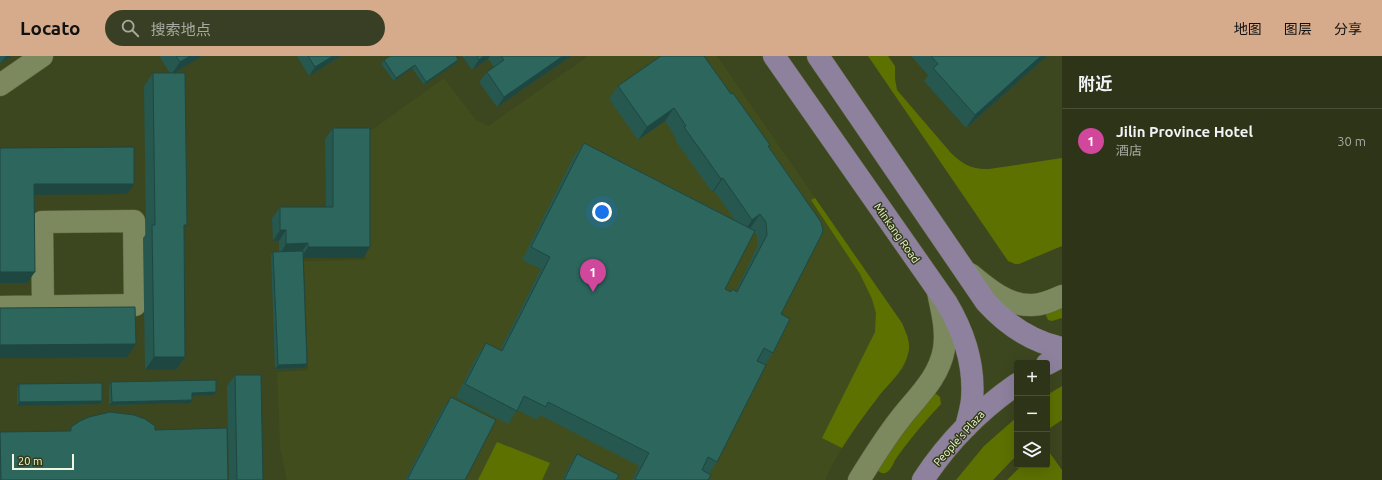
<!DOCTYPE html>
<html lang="zh">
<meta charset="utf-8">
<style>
:root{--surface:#2d3417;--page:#393f24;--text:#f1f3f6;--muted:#a7aaa1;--line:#484f36;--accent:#d6ab8b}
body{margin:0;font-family:Ubuntu,"Noto Sans SC",sans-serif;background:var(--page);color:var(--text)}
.controls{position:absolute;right:12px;bottom:12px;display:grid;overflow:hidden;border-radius:4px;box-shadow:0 4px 16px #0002}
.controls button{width:36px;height:36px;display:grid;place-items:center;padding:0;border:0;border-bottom:1px solid var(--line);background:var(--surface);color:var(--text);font:20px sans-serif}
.scale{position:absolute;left:12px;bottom:10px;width:62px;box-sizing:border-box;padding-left:4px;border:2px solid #f0f7e0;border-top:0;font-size:11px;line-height:14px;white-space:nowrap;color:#f0f7e0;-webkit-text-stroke:3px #323c14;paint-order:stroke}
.you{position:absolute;left:602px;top:156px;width:14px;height:14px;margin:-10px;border:3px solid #fff;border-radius:50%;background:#1a73e8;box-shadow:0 0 0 6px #1a73e833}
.badge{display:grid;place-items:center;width:26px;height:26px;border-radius:50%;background:var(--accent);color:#fff;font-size:13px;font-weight:700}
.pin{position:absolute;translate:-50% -33px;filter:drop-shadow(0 1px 2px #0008)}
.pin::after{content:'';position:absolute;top:21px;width:14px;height:12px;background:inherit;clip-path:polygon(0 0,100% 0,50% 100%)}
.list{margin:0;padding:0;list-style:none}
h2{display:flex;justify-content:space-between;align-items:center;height:52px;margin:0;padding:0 16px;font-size:17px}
h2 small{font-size:13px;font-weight:400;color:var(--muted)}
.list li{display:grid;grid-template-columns:26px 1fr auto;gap:12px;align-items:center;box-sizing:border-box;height:64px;padding:0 16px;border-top:1px solid var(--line)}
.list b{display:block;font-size:15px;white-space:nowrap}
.list p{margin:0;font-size:13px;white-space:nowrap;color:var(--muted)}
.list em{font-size:13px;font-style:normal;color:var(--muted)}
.icon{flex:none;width:22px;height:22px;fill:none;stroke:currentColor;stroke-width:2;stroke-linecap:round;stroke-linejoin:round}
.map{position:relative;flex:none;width:1062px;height:424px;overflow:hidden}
header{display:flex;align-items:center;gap:24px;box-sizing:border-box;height:56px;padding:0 20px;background:var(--accent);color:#111}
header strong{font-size:19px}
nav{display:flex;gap:22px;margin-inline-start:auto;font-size:14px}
.search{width:280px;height:36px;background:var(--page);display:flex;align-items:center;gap:10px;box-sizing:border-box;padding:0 14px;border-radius:22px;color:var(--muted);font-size:15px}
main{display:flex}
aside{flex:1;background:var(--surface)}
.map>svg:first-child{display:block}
.built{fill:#424d1d}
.green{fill:#5d7100}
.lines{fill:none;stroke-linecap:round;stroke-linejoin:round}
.minor-casing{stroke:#5d6541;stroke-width:23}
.major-casing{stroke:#5d6541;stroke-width:23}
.minor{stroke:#7c885e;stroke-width:22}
.major{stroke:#8e819e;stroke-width:22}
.wall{fill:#265850;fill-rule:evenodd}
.shaded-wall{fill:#1f4741}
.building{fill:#2c665d;stroke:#1f4741}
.labels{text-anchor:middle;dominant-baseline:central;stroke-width:3;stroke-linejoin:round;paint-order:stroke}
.street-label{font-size:11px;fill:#f0f7e0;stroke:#323c14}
</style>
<header>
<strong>Locato</strong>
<div class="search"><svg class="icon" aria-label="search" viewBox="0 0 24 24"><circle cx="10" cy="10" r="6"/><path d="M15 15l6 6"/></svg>搜索地点</div>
<nav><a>地图</a><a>图层</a><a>分享</a></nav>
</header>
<main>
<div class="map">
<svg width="1062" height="424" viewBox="0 0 1062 424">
<rect width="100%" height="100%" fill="#3c461f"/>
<path class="built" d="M 588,0 L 717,0 L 902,267 L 908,280 L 909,293 L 904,312 L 877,342 L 853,374 L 832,409 L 825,424 L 287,424 L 280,392 L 277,316 L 308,314 L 304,205 L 366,204 L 365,79 L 444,22 L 476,64 L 488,70 Z"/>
<path class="green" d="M 868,0 L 888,0 L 895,10 L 895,23 L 897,34 L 951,97 C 962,108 973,114 989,113 L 1062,102 L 1062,190 L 1019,208 L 1015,208 L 1008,205 Z
M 815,142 L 902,267 C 905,275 910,284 909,293 C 906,315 888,327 876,344 C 864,359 853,375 842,392 L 822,382 L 875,276 L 876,257 L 872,243 L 860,218 L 811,144 Z
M 1062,246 L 1062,262 L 1052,265 L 1048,264 L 1045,257 Z
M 1062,330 L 1062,364 L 1047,374 L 1047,339 Z
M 935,337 L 940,341 L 941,348 C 925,365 911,382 897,401 C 894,405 892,413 887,416 C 883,419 879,416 876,413 L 884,395 Z
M 1017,361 L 1017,399 L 993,424 L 956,424 L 984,390 Z
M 497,386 L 550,407 L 542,424 L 478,424 Z
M 1047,393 L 1062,414 L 1062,424 L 1007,424 L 1022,409 L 1047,409 Z"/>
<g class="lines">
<g class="minor-casing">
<path id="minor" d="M 0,29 L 42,0
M 970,218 C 988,233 1008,250 1032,249 C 1043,249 1053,244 1062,240
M 0,251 L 135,249 L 134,165 L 42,166 L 43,250
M 859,424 C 872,403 885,382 900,363 C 917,341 939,322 944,293 C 947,274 942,255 938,236"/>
</g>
<g class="major-casing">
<path id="major" d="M 774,0 L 946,246 C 964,276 975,308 972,344 C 971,353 968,363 966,371
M 818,0 L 986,246 C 1006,268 1032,286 1062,292
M 1047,308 L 1062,300
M 923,424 C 947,387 981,353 1017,328"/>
</g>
<use href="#minor" class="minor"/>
<use href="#major" class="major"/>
</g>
<path class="wall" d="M 0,0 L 12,0 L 1,7 L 0,6 Z
M 159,0 L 202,0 L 174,17 L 184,173 L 185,301 L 176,314 L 145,314 L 143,182 L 146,178 L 144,30 L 153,17 L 170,17 Z
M 297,0 L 341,0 L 309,20 Z
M 462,0 L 571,0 L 497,51 L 479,26 L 487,16 L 494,11 L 488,3 L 472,14 Z
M 911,0 L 1047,0 L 966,72 L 924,25 L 928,19 Z
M 384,4 L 458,4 L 456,7 L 424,29 L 412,12 L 394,25 L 381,8 Z
M 618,30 L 768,91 L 781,258 L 773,297 L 765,309 L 717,406 L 709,417 L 708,424 L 632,424 L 639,410 L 540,359 L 537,364 L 517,354 L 508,368 L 456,341 L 477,300 L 486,287 L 500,294 L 541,213 L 522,204 L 574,100 L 584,87 L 735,164 L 714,135 L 712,136 L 675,84 L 676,82 L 665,65 L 638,84 L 609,43 ZM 754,176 L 757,179 L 757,191 L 736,235 L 732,233 L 730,236 L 725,233 Z
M 333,72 L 370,191 L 363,202 L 303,202 L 305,312 L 275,313 L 271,199 L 273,196 L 279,196 L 279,185 L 273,185 L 272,162 L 280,151 L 326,151 L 325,83 Z
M 235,319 L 263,424 L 229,424 L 227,330 Z
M 111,326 L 213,339 L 192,340 L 190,347 L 109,349 L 109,330 Z
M 19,328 L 100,348 L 17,350 L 17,332 Z
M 451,341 L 465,424 L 405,424 L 442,354 Z
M 71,371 L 155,374 L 228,424 L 0,424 L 0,376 L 69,375 Z
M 577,398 L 616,424 L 562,424 L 571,407 Z"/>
<path class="shaded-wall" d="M 6,0 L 12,0 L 1,7 Z
M 190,0 L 202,0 L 171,19 L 180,6 Z
M 333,0 L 341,0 L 309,20 L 315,11 Z
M 484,0 L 490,0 L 488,3 L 472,14 L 479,4 Z
M 563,0 L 571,0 L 497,51 L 504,41 Z
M 1041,0 L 1047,0 L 966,72 L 975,59 Z
M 458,4 L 456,7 L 424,29 L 426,26 Z
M 415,9 L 412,12 L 394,25 L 396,22 Z
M 674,52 L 665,65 L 638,84 L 647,71 Z
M 723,122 L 714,135 L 712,136 L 721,123 Z
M 34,128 L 134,128 L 127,138 L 26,139 Z
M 760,158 L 751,171 L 743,177 L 752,164 Z
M 280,174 L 286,174 L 279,185 L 273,185 Z
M 308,187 L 300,198 L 279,199 L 286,188 Z
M 308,191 L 370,191 L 363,202 L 301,202 Z
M 0,216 L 35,216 L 27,227 L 0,227 Z
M 136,288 L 127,301 L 0,302 L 0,289 Z
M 154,301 L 185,301 L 176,314 L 145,314 Z
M 307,308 L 305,312 L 275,313 L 278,309 Z
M 216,336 L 213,339 L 190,340 L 192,337 Z
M 192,344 L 190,347 L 109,349 L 112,346 Z
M 102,345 L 100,348 L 17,350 L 19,346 Z"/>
<path class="building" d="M 176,0 L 190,0 L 180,6 Z
M 308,0 L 333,0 L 315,11 Z
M 390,0 L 456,0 L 458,4 L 426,26 L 415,9 L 396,22 L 384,4 Z
M 477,0 L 484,0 L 479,4 Z
M 501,0 L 563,0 L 504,41 L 487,16 L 504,4 Z
M 661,0 L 704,0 L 731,38 L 733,37 L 770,89 L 768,90 L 821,166 L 823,174 L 822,178 L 781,258 L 790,263 L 773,297 L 764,292 L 757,305 L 766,309 L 717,406 L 708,401 L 702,414 L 711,419 L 708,424 L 637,424 L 635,423 L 649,397 L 548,346 L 546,351 L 524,340 L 517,355 L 465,328 L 486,287 L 502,295 L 550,201 L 531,191 L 584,87 L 755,175 L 725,233 L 731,236 L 732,233 L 737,236 L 767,179 L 766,166 L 760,158 L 752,164 L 723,122 L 721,123 L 684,71 L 686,70 L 674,52 L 647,71 L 618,30 Z
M 931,0 L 1041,0 L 975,59 L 933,12 L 938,8 Z
M 153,17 L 185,17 L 187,169 L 184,169 L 185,301 L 154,301 L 152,169 L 155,169 Z
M 333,72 L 370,72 L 370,191 L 308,191 L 308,187 L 286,188 L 286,174 L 280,174 L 280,151 L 333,151 Z
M 134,91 L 134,128 L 34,128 L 35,216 L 0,216 L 0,92 Z
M 303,195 L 307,308 L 278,309 L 273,196 Z
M 135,251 L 136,288 L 0,289 L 0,252 Z
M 235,319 L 261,319 L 263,424 L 237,424 Z
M 216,324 L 216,336 L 192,337 L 192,344 L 112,346 L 111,326 Z
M 102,327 L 102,345 L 19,346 L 19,328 Z
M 451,341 L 496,364 L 465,424 L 408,424 L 408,422 Z
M 110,356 L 134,359 L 145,363 L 155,370 L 155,374 L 227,372 L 228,424 L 1,424 L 0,376 L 71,375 L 71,371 L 80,365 L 89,361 Z
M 577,398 L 619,419 L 616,424 L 564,424 Z"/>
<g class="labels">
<g class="street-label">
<text transform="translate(897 177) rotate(55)">Minkang Road</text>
<text transform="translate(959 382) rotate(-48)">People's Plaza</text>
</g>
</g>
</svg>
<div class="controls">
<button>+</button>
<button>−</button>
<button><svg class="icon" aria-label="layers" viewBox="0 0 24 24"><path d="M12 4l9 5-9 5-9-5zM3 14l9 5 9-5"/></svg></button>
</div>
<div class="scale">20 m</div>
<div class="you"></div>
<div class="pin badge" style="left:593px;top:236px;background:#d1479c">1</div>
</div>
<aside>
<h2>附近<small></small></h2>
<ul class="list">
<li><span class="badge" style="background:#d1479c">1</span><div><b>Jilin Province Hotel</b><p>酒店</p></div><em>30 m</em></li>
</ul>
</aside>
</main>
